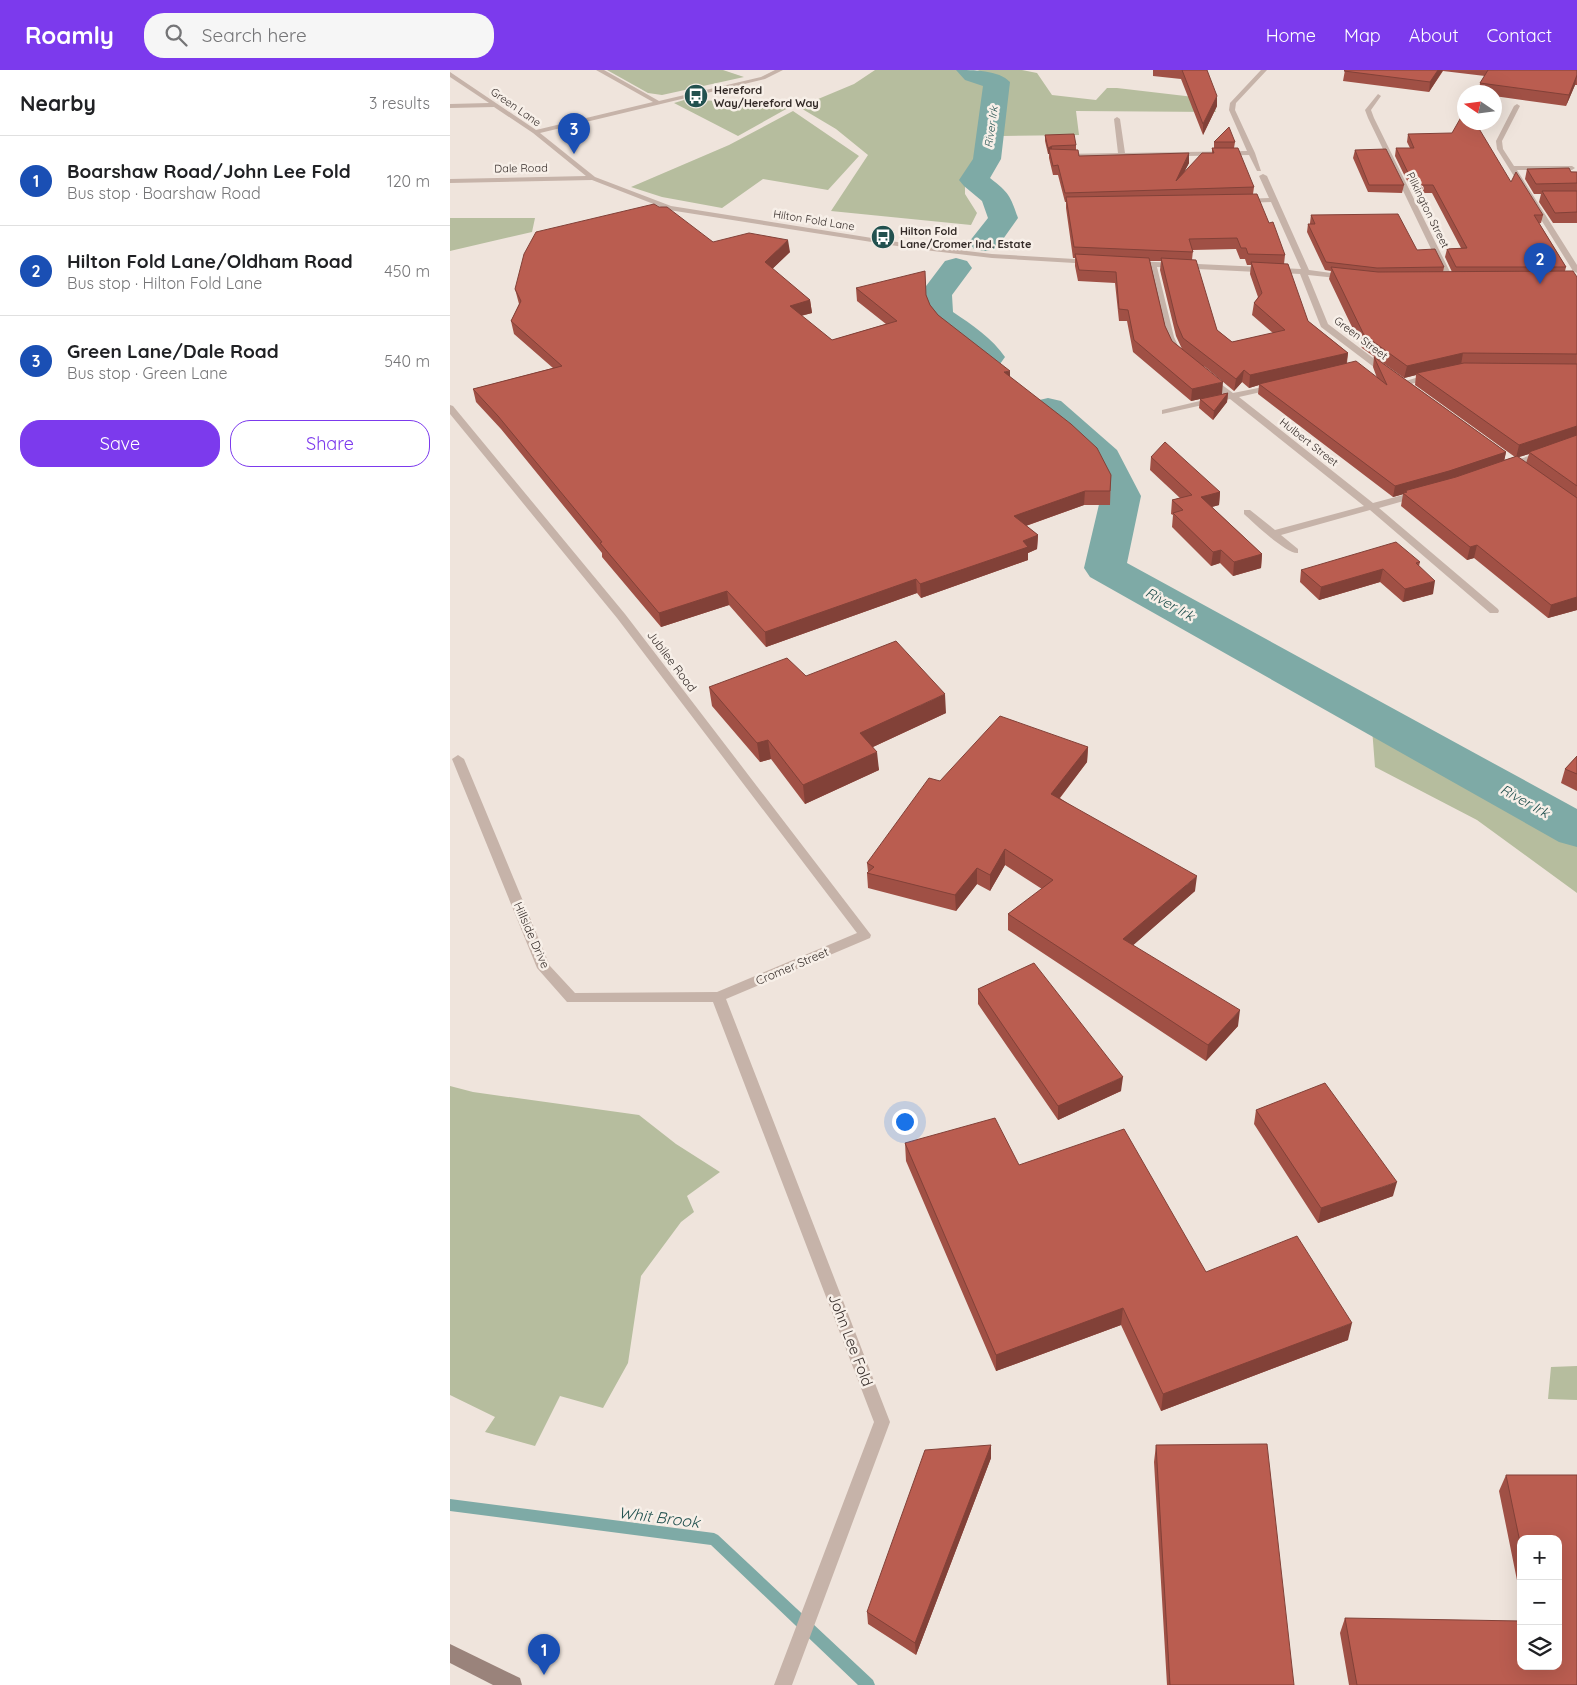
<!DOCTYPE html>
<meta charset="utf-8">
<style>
:root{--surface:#fff;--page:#f6f6f6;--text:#202124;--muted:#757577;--line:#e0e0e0;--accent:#7c3aed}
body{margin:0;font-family:Quicksand,sans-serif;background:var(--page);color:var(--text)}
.controls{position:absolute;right:15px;bottom:15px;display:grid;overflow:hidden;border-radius:10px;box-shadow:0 5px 20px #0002}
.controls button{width:45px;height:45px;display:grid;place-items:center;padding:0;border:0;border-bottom:1px solid var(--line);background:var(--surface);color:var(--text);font:25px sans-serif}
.compass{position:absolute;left:1007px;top:15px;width:45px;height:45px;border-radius:50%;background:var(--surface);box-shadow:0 5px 20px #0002;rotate:283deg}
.you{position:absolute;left:454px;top:1051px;width:18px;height:18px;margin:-12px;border:4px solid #fff;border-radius:50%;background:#1a73e8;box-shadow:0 0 0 8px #1a73e833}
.badge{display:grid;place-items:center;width:32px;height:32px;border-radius:50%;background:var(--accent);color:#fff;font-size:16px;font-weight:700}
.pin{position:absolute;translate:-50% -41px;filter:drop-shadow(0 1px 2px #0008)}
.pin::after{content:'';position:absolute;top:26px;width:18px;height:15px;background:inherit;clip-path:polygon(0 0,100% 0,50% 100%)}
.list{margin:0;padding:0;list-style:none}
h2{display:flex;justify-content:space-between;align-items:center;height:65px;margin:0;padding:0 20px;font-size:21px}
h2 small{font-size:16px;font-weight:400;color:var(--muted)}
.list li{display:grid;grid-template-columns:32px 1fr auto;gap:15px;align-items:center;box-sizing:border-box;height:90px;padding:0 20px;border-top:1px solid var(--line)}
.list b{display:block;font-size:19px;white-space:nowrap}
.list p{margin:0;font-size:16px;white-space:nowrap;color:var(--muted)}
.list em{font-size:16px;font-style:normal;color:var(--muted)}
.actions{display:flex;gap:10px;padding:15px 20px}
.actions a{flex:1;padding:11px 0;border:1px solid var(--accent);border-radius:20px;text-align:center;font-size:18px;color:var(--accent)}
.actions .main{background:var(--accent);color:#fff}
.icon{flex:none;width:28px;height:28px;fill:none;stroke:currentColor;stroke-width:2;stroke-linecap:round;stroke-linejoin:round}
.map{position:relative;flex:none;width:1127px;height:1615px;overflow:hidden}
header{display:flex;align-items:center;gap:30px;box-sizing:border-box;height:70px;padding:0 25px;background:var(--accent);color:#fff}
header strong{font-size:24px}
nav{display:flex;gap:28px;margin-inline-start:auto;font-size:18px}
.search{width:350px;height:45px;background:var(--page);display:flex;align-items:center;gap:12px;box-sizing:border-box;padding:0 18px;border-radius:20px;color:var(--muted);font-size:19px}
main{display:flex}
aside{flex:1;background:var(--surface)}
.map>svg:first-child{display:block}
.green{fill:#b6bd9e}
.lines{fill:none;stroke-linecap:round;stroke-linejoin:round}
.stream{fill:#7eaaa6;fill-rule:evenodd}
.river{fill:#7eaaa6;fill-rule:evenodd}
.street{fill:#c6b3a9;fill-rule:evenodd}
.secondary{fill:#9a837b;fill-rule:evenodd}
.wall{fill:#a05045;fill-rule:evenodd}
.shaded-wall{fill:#824138}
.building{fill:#ba5d50;stroke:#824138}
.labels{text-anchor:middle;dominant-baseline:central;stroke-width:5;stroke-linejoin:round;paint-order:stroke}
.far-poi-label{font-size:11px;font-weight:bold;fill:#342b28;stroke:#f7efe8;text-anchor:start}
.far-street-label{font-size:11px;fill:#342b28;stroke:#f7efe8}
.far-water-label{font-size:11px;font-style:italic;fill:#22514f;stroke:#f7efe8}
.street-label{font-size:12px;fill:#342b28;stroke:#f7efe8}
.water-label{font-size:14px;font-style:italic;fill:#22514f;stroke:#f7efe8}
.near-street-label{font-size:15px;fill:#342b28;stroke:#f7efe8}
.near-water-label{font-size:16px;font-style:italic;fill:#22514f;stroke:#f7efe8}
</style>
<header>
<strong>Roamly</strong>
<div class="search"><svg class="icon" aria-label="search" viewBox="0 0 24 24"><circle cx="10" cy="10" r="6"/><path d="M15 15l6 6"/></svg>Search here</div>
<nav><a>Home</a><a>Map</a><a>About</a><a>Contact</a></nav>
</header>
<main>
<aside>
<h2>Nearby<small>3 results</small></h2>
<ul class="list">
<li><span class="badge" style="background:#1a4fb4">1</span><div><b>Boarshaw Road/John Lee Fold</b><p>Bus stop · Boarshaw Road</p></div><em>120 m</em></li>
<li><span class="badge" style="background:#1a4fb4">2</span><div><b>Hilton Fold Lane/Oldham Road</b><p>Bus stop · Hilton Fold Lane</p></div><em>450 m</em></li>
<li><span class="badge" style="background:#1a4fb4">3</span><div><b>Green Lane/Dale Road</b><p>Bus stop · Green Lane</p></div><em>540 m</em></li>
</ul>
<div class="actions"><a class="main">Save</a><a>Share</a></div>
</aside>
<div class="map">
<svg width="1127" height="1615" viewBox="0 0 1127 1615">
<rect width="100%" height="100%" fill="#efe4dc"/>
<path class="green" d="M 157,0 L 273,0 L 294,7 L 212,25 L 198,23 Z
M 425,0 L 510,0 L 536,17 L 530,74 L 515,113 L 515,124 L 527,143 L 521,155 L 381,141 L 418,85 L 386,59 L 349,37 L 404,14 Z
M 527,0 L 572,0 L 587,3 L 602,25 L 646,30 L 657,18 L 667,18 L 761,29 L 766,42 L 626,41 L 629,65 L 552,66 L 558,15 L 552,9 Z
M 234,30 L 318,32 L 338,38 L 288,66 L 224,33 Z
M 343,41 L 409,86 L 378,120 L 313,109 L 272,138 L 212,127 L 181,117 L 279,75 Z
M 0,148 L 85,148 L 82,162 L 0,181 Z
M 922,658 L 1041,721 L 1127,758 L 1127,823 L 1027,750 L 925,697 Z
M 0,1016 L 23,1022 L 189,1045 L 226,1074 L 270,1102 L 237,1126 L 244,1142 L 231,1152 L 191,1206 L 178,1293 L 153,1338 L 110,1326 L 85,1376 L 35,1362 L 45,1347 L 0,1325 Z
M 1127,1296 L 1127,1330 L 1098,1329 L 1101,1297 Z"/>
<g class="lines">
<path class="stream" d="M 0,1429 L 264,1463 L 268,1465 L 423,1610 L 425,1615 L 408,1615 L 261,1475 L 0,1441 Z"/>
<path class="river" d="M 506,0 C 523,0 549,0 560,12 L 551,89 L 540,108 C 559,123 560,125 568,148 L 546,179 L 535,181 L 524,179 L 519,172 L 538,148 L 532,131 L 514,116 L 509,110 L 523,89 L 533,16 L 515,10 Z
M 506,188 L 517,191 L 522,198 L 502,225 L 503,242 C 521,254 543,269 555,287 L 550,294 L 538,297 L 526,294 L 494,266 L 474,253 L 469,246 L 470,224 L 495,191 Z
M 598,328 L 611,331 L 667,380 L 691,426 L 677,493 L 1127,739 L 1127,777 L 1109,772 L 640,507 L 634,498 L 651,426 L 637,393 L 585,347 L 580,339 L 585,331 Z"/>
<path class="street" d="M 146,0 L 154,0 L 209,31 L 311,7 L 325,0 L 333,0 L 315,9 L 90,63 L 145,107 L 221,136 L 466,175 L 542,184 L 641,190 L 645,192 L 641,194 L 542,188 L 466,179 L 219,140 L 142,110 L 0,113 L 0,109 L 136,106 L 83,63 L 44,37 L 0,38 L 0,34 L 39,33 L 0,7 L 0,2 L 86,60 L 203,32 Z
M 811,0 L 817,0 L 786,33 L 785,40 L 805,83 L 811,101 L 807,101 L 799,85 L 612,88 L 609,86 L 612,84 L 668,83 L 664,49 L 667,47 L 670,49 L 675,83 L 797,81 L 779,40 L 780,33 Z
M 928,24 L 931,26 L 921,40 L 924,48 L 1004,210 L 1003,212 L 996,210 L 918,48 L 915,40 Z
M 1067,34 L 1070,36 L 1052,71 L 1053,79 L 1064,96 L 1122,96 L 1125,98 L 1122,100 L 1067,100 L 1127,195 L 1127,203 L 1123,201 L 1047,79 L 1046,71 L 1064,36 Z
M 813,104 L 817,106 L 859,200 L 896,205 L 900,207 L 896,209 L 858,205 L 878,254 L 939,300 L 939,304 L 933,304 L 871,257 L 850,204 L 707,197 L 724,267 L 731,282 L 727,285 C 714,279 703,212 700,196 L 684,195 L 680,193 L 684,191 L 851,199 L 821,132 L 794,133 L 790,131 L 794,129 L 819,128 L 809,106 Z
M 982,303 L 985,304 L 985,308 L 953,316 L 949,313 Z
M 760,306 L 783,323 L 828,314 L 828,318 L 789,327 L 923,433 L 968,421 L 971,422 L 971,426 L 929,438 L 1048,539 L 1049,541 L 1048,543 L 1040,543 L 920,440 L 831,465 L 848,479 L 848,483 C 837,485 803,452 794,444 L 794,440 L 800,440 L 825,460 L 914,436 L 780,329 L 712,344 L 712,340 L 775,325 L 757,311 L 756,309 Z
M 0,335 L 3,336 L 175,544 L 421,865 L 420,868 L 276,929 L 440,1352 L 342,1615 L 324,1615 L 424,1352 L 263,932 L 117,932 L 87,898 L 2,689 L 8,685 L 14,689 L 100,896 L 125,923 L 267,922 L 407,863 L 167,548 L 0,344 Z
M 1127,369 L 1127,375 L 1061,397 L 1055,397 L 1053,395 Z"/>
<path class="secondary" d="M 0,1574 L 70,1608 L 72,1615 L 43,1615 L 0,1593 Z"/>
</g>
<path class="wall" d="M 703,0 L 757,0 L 767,36 L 753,65 L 731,9 L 703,6 Z
M 895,0 L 1127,0 L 1127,15 L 1125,15 L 1116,36 L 1044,26 L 1044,22 L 1029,22 L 1030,13 L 1035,6 L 993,1 L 979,22 L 893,11 Z
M 958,64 L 1061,112 L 1093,145 L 1091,153 L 1089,153 L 1116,197 L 1115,201 L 1127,207 L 1127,540 L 1098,548 L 1024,488 L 1017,490 L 951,436 L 953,424 L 943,427 L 808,324 L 809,315 L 799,318 L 792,312 L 784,321 L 754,296 L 772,324 L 778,323 L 777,332 L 763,350 L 749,338 L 750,329 L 741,331 L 683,282 L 677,251 L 669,251 L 665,213 L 628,211 L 625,196 L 625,188 L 623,188 L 616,138 L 616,132 L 615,132 L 608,105 L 603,105 L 599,88 L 599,84 L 598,84 L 595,71 L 595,65 L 626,75 L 626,80 L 629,86 L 739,93 L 734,102 L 762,83 L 762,78 L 764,78 L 764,72 L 785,72 L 784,78 L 804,117 L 803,124 L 819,153 L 835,185 L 834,194 L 858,251 L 898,283 L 897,293 L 927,308 L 923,297 L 924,287 L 1056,382 L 1054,390 L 1065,387 L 965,315 L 966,305 L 954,308 L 912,278 L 879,209 L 881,201 L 875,200 L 857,162 L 858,154 L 860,154 L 860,153 L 861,145 L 967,180 L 994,197 L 993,202 L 1002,202 L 995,187 L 997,179 L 1011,178 L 982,123 L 963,123 L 945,86 L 946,78 L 960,78 L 957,72 ZM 786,179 L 790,189 L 795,189 L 797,195 L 801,195 L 800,204 L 808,227 L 804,233 L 802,245 L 823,263 L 782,272 L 767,260 L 742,190 L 743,180 ZM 700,191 L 711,191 L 710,200 L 726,266 L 732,279 L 722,271 L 715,256 ZM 1079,384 L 1076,393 L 1068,387 Z
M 905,80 L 954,115 L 952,123 L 918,122 L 903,88 Z
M 1077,99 L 1127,102 L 1127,153 L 1103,153 L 1089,132 L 1091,124 L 1084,124 L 1075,109 Z
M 209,137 L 263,172 L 340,182 L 322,199 L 360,230 L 362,243 L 351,246 L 382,270 L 436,254 L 407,231 L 406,218 L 476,225 L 480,235 L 488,245 L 560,307 L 661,405 L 660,435 L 634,435 L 576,456 L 588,465 L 587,479 L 578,483 L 578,490 L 471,528 L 467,523 L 316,577 L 279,535 L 211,557 L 152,487 L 152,483 L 51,359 L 26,332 L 23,319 L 103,298 L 64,264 L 61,251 L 69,234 L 65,219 Z
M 701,387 L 770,422 L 769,435 L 762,437 L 812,484 L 811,498 L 783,506 L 770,493 L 761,496 L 722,457 L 723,445 L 721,444 L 722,430 L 730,428 L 700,400 Z
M 970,492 L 969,496 L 983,524 L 953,532 L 930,512 L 869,530 L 850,512 L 851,500 Z
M 356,606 L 496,643 L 423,677 L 429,700 L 355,734 L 321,689 L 310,692 L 262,636 L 259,617 Z
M 638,677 L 637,692 L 610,728 L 745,821 L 683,875 L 788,956 L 756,991 L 558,860 L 558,844 L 592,819 L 555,795 L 540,821 L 527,814 L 506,841 L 418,818 L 417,803 L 418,802 L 417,793 L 490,711 Z
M 1127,686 L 1127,721 L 1111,713 L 1115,699 Z
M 528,919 L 671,1021 L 608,1050 L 528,934 Z
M 806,1040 L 943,1126 L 868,1153 L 804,1054 Z
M 455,1073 L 569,1095 L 756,1202 L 898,1270 L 711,1341 L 671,1255 L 546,1301 L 456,1091 Z
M 541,1375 L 541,1388 L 466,1585 L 418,1554 L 417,1542 Z
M 706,1375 L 844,1615 L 717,1615 L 704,1392 Z
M 1056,1405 L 1127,1615 L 899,1615 L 890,1563 L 895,1548 L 1108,1596 L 1071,1469 L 1071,1530 L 1049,1421 Z"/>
<path class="shaded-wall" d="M 988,0 L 993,0 L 979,22 L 980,12 Z
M 1127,5 L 1125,15 L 1116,36 L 1119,25 Z
M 767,26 L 767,36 L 753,65 L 753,54 Z
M 602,76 L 602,82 L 599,79 L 599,84 L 598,84 L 598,78 Z
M 739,83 L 739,93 L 725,120 L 726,111 Z
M 338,170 L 340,182 L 316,205 L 315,192 Z
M 360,230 L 362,243 L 341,248 L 340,236 Z
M 898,283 L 896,295 L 809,314 L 809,315 L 799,318 L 800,305 Z
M 1013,283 L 1011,295 L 967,303 L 966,305 L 954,308 L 957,296 Z
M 794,300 L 792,312 L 784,321 L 786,309 Z
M 560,301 L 560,314 L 554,302 Z
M 773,312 L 772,324 L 741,331 L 742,319 Z
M 778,323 L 777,332 L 763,350 L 764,341 Z
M 1127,356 L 1127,368 L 1079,382 L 1079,384 L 1066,388 L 1069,375 Z
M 1056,382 L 1054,392 L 957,422 L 954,421 L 954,424 L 943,427 L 945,416 Z
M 635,421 L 634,435 L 564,460 L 564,446 Z
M 770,422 L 769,435 L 750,440 L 751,427 Z
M 588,465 L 587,479 L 578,483 L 578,490 L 471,528 L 470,514 Z
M 1027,475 L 1024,488 L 1017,490 L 1020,477 Z
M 771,480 L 770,493 L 761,496 L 763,482 Z
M 812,484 L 811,498 L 783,506 L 784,492 Z
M 933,499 L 930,512 L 869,530 L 871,517 Z
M 466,509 L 467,523 L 316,577 L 315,562 Z
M 985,511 L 983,524 L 953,532 L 955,519 Z
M 277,521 L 279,535 L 211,557 L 209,543 Z
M 1127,527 L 1127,540 L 1098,548 L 1101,535 Z
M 495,624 L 496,643 L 412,682 L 410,663 Z
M 318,670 L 321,689 L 310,692 L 307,673 Z
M 638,677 L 637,692 L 601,739 L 601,724 Z
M 427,682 L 429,700 L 355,734 L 353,715 Z
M 555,779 L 555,795 L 540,821 L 540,805 Z
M 527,798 L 527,814 L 506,841 L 505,825 Z
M 747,806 L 745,821 L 672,885 L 673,869 Z
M 790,940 L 788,956 L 756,991 L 758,975 Z
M 673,1007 L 671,1021 L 608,1050 L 608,1036 Z
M 947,1112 L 943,1126 L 868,1153 L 871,1138 Z
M 673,1238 L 671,1255 L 546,1301 L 546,1285 Z
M 902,1253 L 898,1270 L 711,1341 L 713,1324 Z
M 541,1375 L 541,1388 L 466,1585 L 465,1573 Z"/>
<path class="building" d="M 732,0 L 757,0 L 767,26 L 753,54 Z
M 895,0 L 988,0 L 980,12 L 894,1 Z
M 1038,0 L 1127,0 L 1127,5 L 1119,25 L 1030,13 Z
M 1014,42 L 1014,52 L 1025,52 L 1061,112 L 1066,102 L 1093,145 L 1084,145 L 1116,197 L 1006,197 L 997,179 L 1017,178 L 983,115 L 964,115 L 946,78 L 964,78 L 958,64 L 1002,63 Z
M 779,57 L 785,72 L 764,72 Z
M 624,64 L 626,75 L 602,76 L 598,78 L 595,65 Z
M 762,78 L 788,78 L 804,117 L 615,123 L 608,95 L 603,96 L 599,79 L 628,80 L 629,86 L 739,83 L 726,111 L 752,83 L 764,83 Z
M 936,79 L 954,115 L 919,115 L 905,80 Z
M 1119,98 L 1121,102 L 1127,102 L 1127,113 L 1086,114 L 1077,99 Z
M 1092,121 L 1127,121 L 1127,142 L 1105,143 Z
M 807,124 L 819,153 L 823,152 L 835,185 L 798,184 L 796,178 L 791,178 L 787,168 L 739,169 L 743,182 L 624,177 L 616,127 Z
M 204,134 L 209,137 L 217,137 L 263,172 L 299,163 L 338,170 L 315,192 L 360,230 L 340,236 L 382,270 L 447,251 L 406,218 L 475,201 L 476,225 L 480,235 L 488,245 L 560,301 L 554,302 L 621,354 L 647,378 L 661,405 L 660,421 L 635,421 L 564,446 L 588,465 L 573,471 L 578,477 L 470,514 L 466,509 L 315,562 L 277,521 L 209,543 L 150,473 L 152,472 L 48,346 L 23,319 L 112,296 L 61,251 L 71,231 L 65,219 L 74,184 L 86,162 Z
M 948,144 L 967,180 L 985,179 L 994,197 L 927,198 L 876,192 L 858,154 L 865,154 L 861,145 Z
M 625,184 L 699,188 L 715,256 L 722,271 L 773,312 L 742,319 L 684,270 L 678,240 L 669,239 L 666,202 L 629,200 Z
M 711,188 L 746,190 L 767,260 L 782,272 L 835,260 L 804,233 L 812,223 L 801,192 L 838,194 L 858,251 L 898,283 L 800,305 L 794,300 L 786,309 L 733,268 L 727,254 Z
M 881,197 L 928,202 L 1123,201 L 1127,207 L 1127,284 L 1013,283 L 957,296 L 914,265 Z
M 924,287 L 1056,382 L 999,401 L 945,416 L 809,314 L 906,291 L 937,315 Z
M 1014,293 L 1127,294 L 1127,356 L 1069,375 L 967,303 Z
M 778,323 L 764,341 L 750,329 Z
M 1127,365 L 1127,416 L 1079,382 Z
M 715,372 L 770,422 L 751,427 L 812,484 L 784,492 L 771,480 L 763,482 L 723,443 L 733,440 L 722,430 L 742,425 L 701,387 Z
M 1067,386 L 1127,428 L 1127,527 L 1101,535 L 1027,475 L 1020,477 L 953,423 L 957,422 L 954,421 L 1006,407 Z
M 946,472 L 970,492 L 966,493 L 985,511 L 955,519 L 933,499 L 871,517 L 851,500 Z
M 446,571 L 495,624 L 410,663 L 427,682 L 353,715 L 318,670 L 307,673 L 259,617 L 337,588 L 356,606 Z
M 550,646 L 638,677 L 601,724 L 747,806 L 673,869 L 790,940 L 758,975 L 558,844 L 603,810 L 555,779 L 540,805 L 527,798 L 505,825 L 417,803 L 424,797 L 417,793 L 479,708 L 490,711 Z
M 1127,686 L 1127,704 L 1115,699 Z
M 584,893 L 673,1007 L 608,1036 L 528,919 Z
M 875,1013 L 947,1112 L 871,1138 L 806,1040 Z
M 545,1048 L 569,1095 L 674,1059 L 756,1202 L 847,1166 L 902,1253 L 713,1324 L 673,1238 L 546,1285 L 455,1073 Z
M 817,1374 L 844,1615 L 720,1615 L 706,1375 Z
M 541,1375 L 465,1573 L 417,1542 L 475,1380 Z
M 1056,1405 L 1127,1405 L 1127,1615 L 907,1615 L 895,1548 L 1071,1551 L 1071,1596 L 1108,1596 L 1108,1469 L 1071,1469 L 1071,1477 Z"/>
<defs>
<g id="bus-disc" transform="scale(1.25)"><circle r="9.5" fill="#22514f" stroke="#f7efe8"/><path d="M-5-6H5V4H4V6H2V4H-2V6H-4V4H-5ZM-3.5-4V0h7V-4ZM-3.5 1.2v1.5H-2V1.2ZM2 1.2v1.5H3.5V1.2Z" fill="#fff"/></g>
</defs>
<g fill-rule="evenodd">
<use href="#bus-disc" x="246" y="26"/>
<use href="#bus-disc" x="433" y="167"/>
</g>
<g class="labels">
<g class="far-poi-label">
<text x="264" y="20">Hereford<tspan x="264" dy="13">Way/Hereford Way</tspan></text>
<text x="450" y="161">Hilton Fold<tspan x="450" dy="13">Lane/Cromer Ind. Estate</tspan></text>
</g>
<g class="far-street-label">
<text transform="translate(66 37) rotate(35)">Green Lane</text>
<text transform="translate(71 98) rotate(-1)">Dale Road</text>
<text transform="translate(978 140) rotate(64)">Pilkington Street</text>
<text transform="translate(364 150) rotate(9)">Hilton Fold Lane</text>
<text transform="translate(911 268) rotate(37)">Green Street</text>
<text transform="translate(859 372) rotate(38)">Hulbert Street</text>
</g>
<g class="far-water-label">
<text transform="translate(541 57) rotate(-82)">River Irk</text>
</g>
<g class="street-label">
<text transform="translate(222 591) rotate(53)">Jubilee Road</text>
<text transform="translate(82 865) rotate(66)">Hillside Drive</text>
<text transform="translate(342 896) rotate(-23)">Cromer Street</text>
</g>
<g class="water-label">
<text transform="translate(720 534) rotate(29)">River Irk</text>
<text transform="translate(1075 731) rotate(29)">River Irk</text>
</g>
<g class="near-street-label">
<text transform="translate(401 1270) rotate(69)">John Lee Fold</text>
</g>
<g class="near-water-label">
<text transform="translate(209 1447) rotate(7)">Whit Brook</text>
</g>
</g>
</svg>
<div class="controls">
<button>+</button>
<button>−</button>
<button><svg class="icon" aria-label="layers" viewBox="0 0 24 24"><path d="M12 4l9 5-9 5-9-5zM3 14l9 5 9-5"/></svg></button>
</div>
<svg class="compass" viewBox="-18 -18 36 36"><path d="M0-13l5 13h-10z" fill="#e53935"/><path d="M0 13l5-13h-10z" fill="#757577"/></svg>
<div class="you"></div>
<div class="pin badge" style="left:94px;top:1605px;background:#1a4fb4">1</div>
<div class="pin badge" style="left:1090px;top:214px;background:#1a4fb4">2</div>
<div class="pin badge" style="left:124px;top:84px;background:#1a4fb4">3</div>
</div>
</main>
